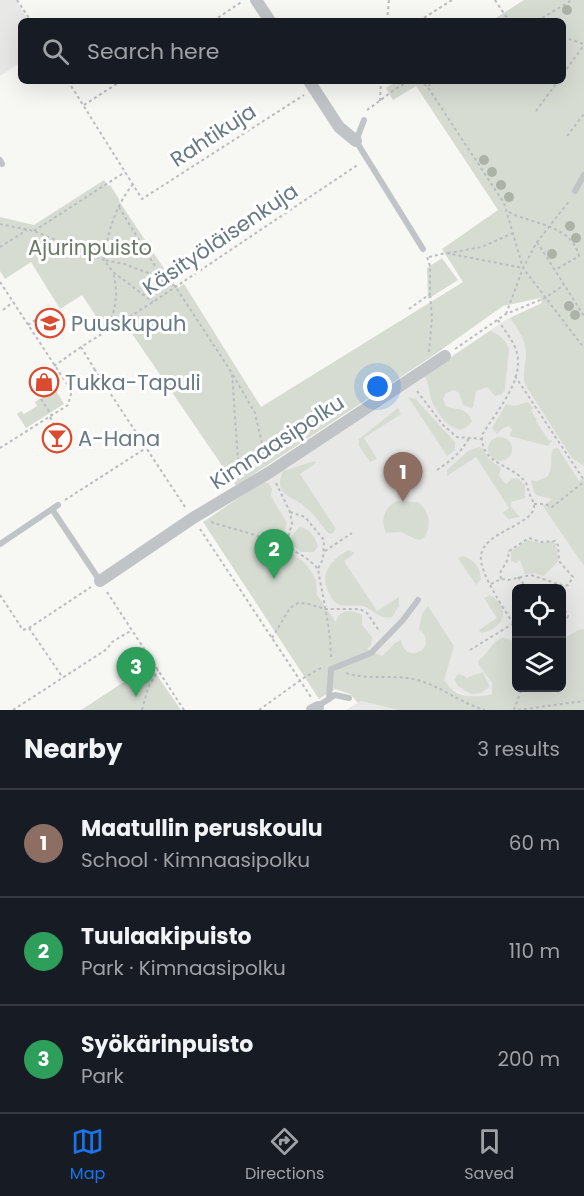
<!DOCTYPE html>
<meta charset="utf-8">
<style>
:root{--surface:#171b24;--page:#242831;--text:#f1f3f6;--muted:#9ea1a6;--line:#363941;--accent:#1a73e8}
body{margin:0;font-family:Poppins,sans-serif;background:var(--page);color:var(--text)}
.controls{position:absolute;right:18px;bottom:18px;display:grid;overflow:hidden;border-radius:9px;box-shadow:0 6px 24px #0002}
.controls button{width:54px;height:54px;display:grid;place-items:center;padding:0;border:0;border-bottom:2px solid var(--line);background:var(--surface);color:var(--text);font:30px sans-serif}
.you{position:absolute;left:378px;top:387px;width:21px;height:21px;margin:-15px;border:4px solid #fff;border-radius:50%;background:#1a73e8;box-shadow:0 0 0 9px #1a73e833}
.badge{display:grid;place-items:center;width:39px;height:39px;border-radius:50%;background:var(--accent);color:#fff;font-size:20px;font-weight:700}
.pin{position:absolute;translate:-50% -50px;filter:drop-shadow(0 2px 3px #0008)}
.pin::after{content:'';position:absolute;top:32px;width:21px;height:18px;background:inherit;clip-path:polygon(0 0,100% 0,50% 100%)}
.list{margin:0;padding:0;list-style:none}
h2{display:flex;justify-content:space-between;align-items:center;height:78px;margin:0;padding:0 24px;font-size:26px}
h2 small{font-size:20px;font-weight:400;color:var(--muted)}
.list li{display:grid;grid-template-columns:39px 1fr auto;gap:18px;align-items:center;box-sizing:border-box;height:108px;padding:0 24px;border-top:2px solid var(--line)}
.list b{display:block;font-size:22px;white-space:nowrap}
.list p{margin:0;font-size:20px;white-space:nowrap;color:var(--muted)}
.list em{font-size:20px;font-style:normal;color:var(--muted)}
.icon{flex:none;width:33px;height:33px;fill:none;stroke:currentColor;stroke-width:2;stroke-linecap:round;stroke-linejoin:round}
.map{position:relative;flex:none;width:584px;height:710px;overflow:hidden}
.search{position:absolute;background:var(--surface);box-shadow:0 6px 24px #0002;left:18px;right:18px;top:18px;height:66px;display:flex;align-items:center;gap:15px;box-sizing:border-box;padding:0 21px;border-radius:9px;color:var(--muted);font-size:22px}
.sheet{height:402px;background:var(--surface)}
nav{display:flex;justify-content:space-around;align-items:center;box-sizing:border-box;height:84px;border-top:2px solid var(--line);background:var(--surface);font-size:16px;color:var(--muted)}
nav a{display:grid;justify-items:center;gap:3px}
nav .on{color:var(--accent)}
.map>svg:first-child{display:block}
.built{fill:#e8e8e7}
.green{fill:#d7dcd3}
.lines{fill:none;stroke-linecap:round;stroke-linejoin:round}
.path{stroke:#babdbf;stroke-width:2;stroke-dasharray:3 3;stroke-linecap:butt}
.service{stroke:#c0c4c7;stroke-width:6}
.minor{stroke:#c0c4c7;stroke-width:12}
.tree{fill:#abb3a6}
.labels{text-anchor:middle;dominant-baseline:central;stroke-width:6;stroke-linejoin:round;paint-order:stroke}
.street-label{font-size:21px;fill:#677983;stroke:#fff}
.park-label{font-size:21px;fill:#6c7b66;stroke:#fff}
.poi-label{font-size:21px;fill:#677983;stroke:#fff;text-anchor:start}
</style>
<div class="map">
<svg width="584" height="710" viewBox="0 0 584 710">
<rect width="100%" height="100%" fill="#f7f7f4"/>
<path class="built" d="M 0,0 L 16,0 L 29,21 L 21,21 L 21,62 L 0,76 Z
M 542,303 L 584,363 L 584,478 L 545,504 L 545,507 L 584,566 L 584,629 L 578,630 L 562,639 L 562,588 L 516,588 L 516,665 L 492,694 L 471,698 L 348,640 L 249,491 L 507,319 Z
M 361,701 L 398,710 L 346,710 Z"/>
<path class="green" d="M 524,0 L 584,0 L 584,466 L 572,458 L 526,386 C 522,376 525,368 526,358 C 527,341 519,331 510,318 L 542,303 L 540,298 L 503,306 L 434,355 L 236,486 L 124,322 L 107,333 L 82,295 L 60,309 L 31,262 L 5,279 L 0,271 L 0,217 L 34,225 L 104,180 L 108,186 L 110,185 L 119,199 L 119,201 L 173,282 L 178,288 L 184,284 L 261,407 L 463,282 L 442,249 L 498,210 L 416,86 L 393,100 L 386,88 L 397,81 L 563,81 L 563,21 L 491,21 Z
M 442,258 L 458,280 L 428,299 L 427,268 Z
M 490,331 C 500,335 506,339 509,350 L 505,389 L 502,394 L 495,396 L 487,387 L 476,391 L 473,407 L 471,408 L 463,405 L 459,393 L 454,390 L 446,393 L 443,399 L 446,406 C 457,411 466,406 472,421 C 459,442 440,418 433,404 C 428,394 431,385 424,376 Z
M 55,389 L 64,404 L 26,428 L 17,414 L 21,411 L 24,414 L 37,406 L 35,402 Z
M 408,397 L 416,399 L 420,404 L 455,442 L 455,450 L 447,456 Z
M 528,402 L 533,408 L 531,410 L 537,420 L 536,421 L 549,441 L 553,439 L 548,446 L 509,436 L 512,430 L 509,426 L 502,429 L 497,434 L 492,428 L 506,404 L 514,406 Z
M 398,408 L 401,414 L 364,438 L 377,459 L 370,462 L 359,446 L 359,439 Z
M488 449a12 12 0 1 1 24 0a12 12 0 1 1-24 0Z
M 479,447 L 482,448 L 489,459 L 501,468 L 499,476 L 506,484 L 513,478 L 519,479 L 525,485 L 525,498 L 511,502 L 511,507 L 520,517 L 509,519 L 502,513 L 509,508 L 476,457 L 447,476 L 447,470 L 468,451 Z
M 558,448 L 579,481 L 584,478 L 584,566 L 543,506 L 552,499 C 534,494 535,499 531,480 L 536,481 L 547,477 C 554,468 549,458 553,449 Z
M 315,461 L 316,463 L 300,474 L 336,529 L 332,534 L 328,533 C 321,524 314,514 305,507 C 293,496 272,496 283,471 Z
M 262,482 L 268,483 L 272,489 L 271,496 L 287,523 L 281,540 L 290,553 L 303,561 L 311,571 L 316,581 L 317,594 L 336,622 C 338,609 353,609 362,615 L 362,625 L 372,637 L 371,645 L 367,649 L 382,656 L 395,643 L 401,640 C 405,667 441,647 419,629 L 422,614 L 428,606 L 454,646 L 444,680 C 457,699 471,698 492,694 L 492,683 L 478,663 L 479,660 C 493,650 496,627 516,644 L 516,688 L 562,688 L 562,639 L 578,630 L 584,629 L 584,710 L 398,710 L 361,701 L 358,703 L 350,694 L 335,689 L 319,699 L 203,522 Z
M 396,501 L 418,502 C 430,511 432,526 424,538 L 418,540 L 401,532 L 386,533 C 380,521 384,508 396,501 Z
M 300,527 C 310,529 315,537 318,546 L 314,552 L 301,552 L 292,544 L 292,535 Z
M 528,540 L 540,543 L 552,541 L 556,544 L 558,561 L 544,576 L 534,573 L 525,574 L 520,560 L 516,563 L 511,561 L 511,551 Z
M 348,550 L 355,553 L 344,561 L 377,611 L 399,597 L 399,606 L 392,617 C 380,620 374,610 363,606 C 355,604 342,608 336,603 C 332,600 330,595 328,591 C 319,572 333,559 348,550 Z
M 464,556 C 475,561 480,567 481,579 L 476,585 L 458,558 Z
M 490,595 C 513,607 503,630 481,633 L 479,630 L 497,618 L 484,598 Z
M 150,665 L 181,710 L 81,710 Z
M 483,672 L 490,687 L 481,693 L 471,694 L 458,686 L 454,680 L 458,674 L 465,676 L 466,678 Z"/>
<g class="lines">
<path class="path" d="M 17,0 L 31,21
M 495,0 L 509,21
M 213,21 L 243,1
M 387,21 L 389,0
M 419,21 L 452,0
M 537,21 L 572,0
M 563,37 L 584,44
M 563,74 L 584,45
M 68,81 L 142,199 L 304,95
M 428,86 L 436,81
M 380,101 L 381,81
M 84,105 L 121,81
M 367,110 C 378,103 401,82 413,81 C 418,81 423,84 427,86 L 504,203 L 523,268 L 584,348
M 536,111 L 558,81
M 567,136 L 584,114
M 133,184 C 116,205 107,233 104,260 L 124,264 L 151,274 L 159,280 L 175,286 L 232,373 L 239,475
M 119,207 L 164,281
M 509,212 C 533,225 571,224 579,256 L 555,270
M 0,224 L 34,231 L 104,260 L 113,272 L 153,302
M 34,231 L 125,172
M 537,242 L 584,316
M 0,247 L 27,230
M 448,253 L 482,247 L 513,233
M 429,257 L 446,253 L 523,268
M 0,282 L 69,387 L 71,394 L 68,405 L 0,448
M 409,309 L 430,294 L 430,266 L 427,257
M 3,310 L 13,302
M 506,314 L 523,268 L 537,242 L 570,200
M 498,320 C 504,330 514,341 517,353 C 524,381 496,412 482,435 C 481,466 512,463 526,483 C 528,487 528,491 530,495 C 530,496 534,503 534,504 C 537,525 485,530 481,555 C 478,572 507,613 516,628
M 28,325 L 44,314 L 41,310
M 107,330 C 116,307 119,295 113,272
M 455,349 L 506,314 L 545,298 L 564,285
M 429,352 L 432,318 L 430,294
M 54,366 L 81,347
M 95,370 L 81,347 L 153,302 L 359,164
M 233,375 L 255,413 L 266,461
M 515,376 L 584,480
M 52,385 L 63,378
M 69,387 L 95,370 L 185,507
M 417,391 L 443,425 L 457,437 L 482,439
M 41,399 L 52,416
M 50,417 L 54,425
M 437,470 C 450,461 461,453 469,438
M 276,483 L 290,512 L 292,524 L 285,547
M 65,500 L 146,448
M 534,504 L 545,504 L 552,507 L 584,482
M 290,512 L 305,517 L 324,540 L 323,559 L 318,569
M 211,522 C 242,532 296,543 318,569 C 323,599 331,629 331,660
M 200,529 L 311,697
M 325,551 L 352,533
M 518,577 L 527,588
M 491,584 L 501,579 L 508,580 L 531,575 L 564,586 L 568,585 L 573,577 L 559,561 L 558,545 L 555,541 L 541,542 L 529,538 L 509,551 L 508,559 L 500,573 L 501,579
M 536,588 L 542,588
M 107,592 L 184,710
M 0,595 L 23,630 L 29,628 L 91,587
M 562,605 L 568,616 L 566,621 L 562,624
M 29,628 L 63,678
M 272,638 L 290,608 L 298,603 L 309,604 L 325,609 L 360,609 L 367,613 L 380,632
M 470,650 L 514,623
M 346,673 C 370,681 396,673 421,681 C 443,688 463,704 485,710
M 13,710 L 107,649 L 112,642 L 132,630
M 142,710 L 148,688 L 158,670
M 259,710 L 305,677 L 321,668
M 514,710 L 522,688
M 518,710 L 584,701"/>
<path class="service" d="M 364,120 L 356,141 L 423,249
M 0,160 L 2,164
M 575,191 L 584,175
M 52,509 L 100,581
M 0,544 L 58,505
M 329,699 L 331,669 L 371,653 L 403,620 L 418,600
M 318,706 L 335,695 L 349,698"/>
<path class="minor" d="M 256,0 L 270,21
M 309,81 L 339,127 L 356,141
M 100,581 L 193,518 L 270,472 L 445,356
M 312,710 L 318,707"/>
</g>
<g class="tree">
<circle cx="567" cy="10" r="5"/>
<circle cx="484" cy="160" r="5"/>
<circle cx="492" cy="172" r="5"/>
<circle cx="501" cy="185" r="5"/>
<circle cx="509" cy="197" r="5"/>
<circle cx="570" cy="226" r="5"/>
<circle cx="576" cy="238" r="5"/>
<circle cx="552" cy="254" r="5"/>
<circle cx="569" cy="306" r="5"/>
<circle cx="575" cy="315" r="5"/>
</g>
<defs>
<g id="school-ring" transform="scale(1.5)"><circle r="9.5" fill="#fff" stroke="#db4b30" stroke-width="1.5"/><path d="M0-5L7-2L0 1L-7-2ZM-4 1L0 2.5L4 1V4Q0 6-4 4Z" fill="#db4b30"/></g>
<g id="shop-ring" transform="scale(1.5)"><circle r="9.5" fill="#fff" stroke="#db4b30" stroke-width="1.5"/><path d="M-5-2.5h2.3a2.7 3.5 0 0 1 5.4 0H5L5.5 6h-11ZM-1.5-2.5h3a1.5 2.3 0 0 0-3 0Z" fill="#db4b30"/></g>
<g id="bar-ring" transform="scale(1.5)"><circle r="9.5" fill="#fff" stroke="#db4b30" stroke-width="1.5"/><path d="M-6-5H6L.8 .8V4.5H3.5V6h-7V4.5H-.8V.8Z" fill="#db4b30"/></g>
</defs>
<g fill-rule="evenodd">
<use href="#school-ring" x="50" y="323"/>
<use href="#shop-ring" x="44" y="382"/>
<use href="#bar-ring" x="57" y="438"/>
</g>
<g class="labels">
<g class="street-label">
<text transform="translate(213 135) rotate(-33)">Rahtikuja</text>
<text transform="translate(220 239) rotate(-34)">Käsityöläisenkuja</text>
<text transform="translate(277 442) rotate(-33)">Kimnaasipolku</text>
</g>
<g class="park-label">
<text x="90" y="247">Ajurinpuisto</text>
</g>
<g class="poi-label">
<text x="71" y="323">Puuskupuh</text>
<text x="65" y="382">Tukka-Tapuli</text>
<text x="78" y="438">A-Hana</text>
</g>
</g>
</svg>
<div class="controls">
<button><svg class="icon" aria-label="locate" viewBox="0 0 24 24"><circle cx="12" cy="12" r="6"/><path d="M12 2v4M12 18v4M2 12h4M18 12h4"/></svg></button>
<button><svg class="icon" aria-label="layers" viewBox="0 0 24 24"><path d="M12 4l9 5-9 5-9-5zM3 14l9 5 9-5"/></svg></button>
</div>
<div class="you"></div>
<div class="pin badge" style="left:403px;top:502px;background:#8d6e63">1</div>
<div class="pin badge" style="left:274px;top:579px;background:#2e9e5b">2</div>
<div class="pin badge" style="left:136px;top:697px;background:#2e9e5b">3</div>
<div class="search"><svg class="icon" aria-label="search" viewBox="0 0 24 24"><circle cx="10" cy="10" r="6"/><path d="M15 15l6 6"/></svg>Search here</div>
</div>
<section class="sheet">
<h2>Nearby<small>3 results</small></h2>
<ul class="list">
<li><span class="badge" style="background:#8d6e63">1</span><div><b>Maatullin peruskoulu</b><p>School · Kimnaasipolku</p></div><em>60 m</em></li>
<li><span class="badge" style="background:#2e9e5b">2</span><div><b>Tuulaakipuisto</b><p>Park · Kimnaasipolku</p></div><em>110 m</em></li>
<li><span class="badge" style="background:#2e9e5b">3</span><div><b>Syökärinpuisto</b><p>Park</p></div><em>200 m</em></li>
</ul>
</section>
<nav>
<a class="on"><svg class="icon" aria-label="map" viewBox="0 0 24 24"><path d="M3 6l6-2 6 2 6-2v14l-6 2-6-2-6 2zM9 4v14M15 6v14"/></svg>Map</a>
<a><svg class="icon" aria-label="directions" viewBox="0 0 24 24"><path d="M12 3l9 9-9 9-9-9zM9 14v-3h6M13 9l2 2-2 2"/></svg>Directions</a>
<a><svg class="icon" aria-label="saved" viewBox="0 0 24 24"><path d="M7 4h10v16l-5-4-5 4z"/></svg>Saved</a>
</nav>
